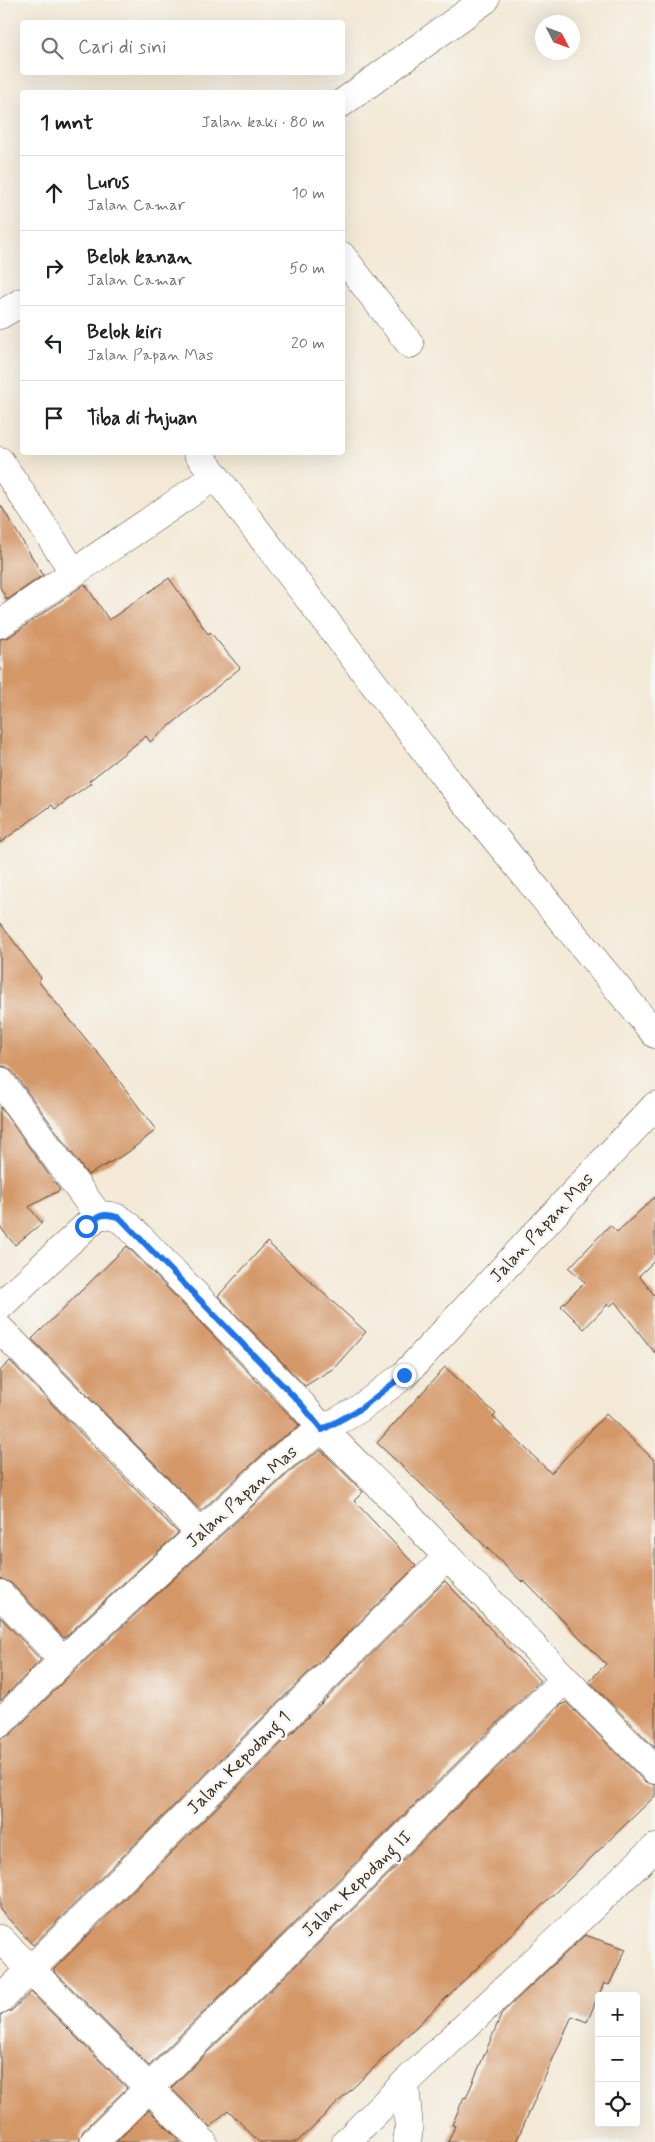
<!DOCTYPE html>
<html lang="id">
<meta charset="utf-8">
<style>
:root{--surface:#fff;--page:#f6f6f6;--text:#202124;--muted:#757577;--line:#e0e0e0}
body{margin:0;font-family:Mynerve,sans-serif;background:var(--page);color:var(--text)}
.controls{position:absolute;right:15px;bottom:15px;display:grid;overflow:hidden;border-radius:5px;box-shadow:0 5px 20px #0002}
.controls button{width:45px;height:45px;display:grid;place-items:center;padding:0;border:0;border-bottom:1px solid var(--line);background:var(--surface);color:var(--text);font:25px sans-serif}
.compass{position:absolute;left:535px;top:15px;width:45px;height:45px;border-radius:50%;background:var(--surface);box-shadow:0 5px 20px #0002;rotate:132deg}
.stop{position:absolute;width:15px;height:15px;margin:-11px;border:4px solid #1a73e8;border-radius:50%;background:#fff}
.stop.end{background:#1a73e8;border-color:#fff;box-shadow:0 1px 5px #0008}
.list{margin:0;padding:0;list-style:none}
h2{display:flex;justify-content:space-between;align-items:center;height:65px;margin:0;padding:0 20px;font-size:21px}
h2 small{font-size:16px;font-weight:400;color:var(--muted)}
.list li{display:grid;grid-template-columns:32px 1fr auto;gap:15px;align-items:center;box-sizing:border-box;height:75px;padding:0 20px;border-top:1px solid var(--line)}
.list b{display:block;font-size:19px;white-space:nowrap}
.list p{margin:0;font-size:16px;white-space:nowrap;color:var(--muted)}
.list em{font-size:16px;font-style:normal;color:var(--muted)}
.icon{flex:none;width:28px;height:28px;fill:none;stroke:currentColor;stroke-width:2;stroke-linecap:round;stroke-linejoin:round}
.map{position:relative;flex:none;width:655px;height:2142px;overflow:hidden}
.search{position:absolute;background:var(--surface);box-shadow:0 5px 20px #0002;left:20px;top:20px;width:325px;height:55px;display:flex;align-items:center;gap:12px;box-sizing:border-box;padding:0 18px;border-radius:5px;color:var(--muted);font-size:19px}
.panel{position:absolute;background:var(--surface);box-shadow:0 5px 20px #0002;left:20px;top:90px;width:325px;height:365px;border-radius:5px}
.map>svg:first-child{display:block}
.building{fill:#d49767}
.lines{fill:none;stroke-linecap:round;stroke-linejoin:round}
.minor-casing{stroke:#57473a;stroke-width:29}
.minor{stroke:#fff;stroke-width:28}
.route{stroke:#1a73e8;stroke-width:6}
.labels{text-anchor:middle;dominant-baseline:central;stroke-width:5;stroke-linejoin:round;paint-order:stroke}
.street-label{font-size:18px;fill:#3b2a1e;stroke:#f6f6f2}
</style>
<div class="map">
<svg width="655" height="2142" viewBox="0 0 655 2142">
<rect width="100%" height="100%" fill="#f6f6f2"/>
<filter id="ink" filterUnits="userSpaceOnUse"><feTurbulence type="fractalNoise" baseFrequency=".02" numOctaves="2"/><feDisplacementMap in="SourceGraphic" scale="10" xChannelSelector="R" yChannelSelector="G"/><feConvolveMatrix kernelMatrix="1 2 1 2 8 2 1 2 1" color-interpolation-filters="sRGB"/></filter>
<filter id="wash" filterUnits="userSpaceOnUse"><feTurbulence type="fractalNoise" baseFrequency=".0096" numOctaves="4" result="noise"/><feDisplacementMap in="SourceGraphic" scale="20" xChannelSelector="R" yChannelSelector="G"/><feGaussianBlur stdDeviation="1.12" result="paint"/><feColorMatrix in="noise" values="0 0 0 0 0 0 0 0 0 0 0 0 0 0 0 0 0 1.4 0 .05"/><feComposite in="paint" operator="in"/></filter>
<g filter="url(#wash)">
<rect width="100%" height="100%" fill="#f3e9d6"/>
<g id="blocks">
<path class="building" d="M 0,504 L 43,575 L 7,600 L 0,587 Z
M 169,578 L 208,634 L 210,632 L 240,668 L 150,742 L 146,736 L 89,781 L 91,783 L 55,809 L 52,805 L 0,843 L 0,639 L 9,637 L 85,584 L 109,620 Z
M 0,923 L 41,978 L 38,981 L 105,1062 L 156,1130 L 127,1153 L 88,1175 L 13,1072 L 7,1067 L 0,1066 Z
M 0,1107 L 60,1190 L 29,1207 L 42,1223 L 15,1245 L 0,1227 Z
M 655,1197 L 655,1260 L 639,1276 L 655,1296 L 655,1353 L 615,1302 L 610,1306 L 608,1304 L 584,1329 L 561,1306 L 585,1282 L 569,1268 L 610,1225 L 617,1232 Z
M 267,1242 L 366,1332 L 334,1368 L 305,1386 L 218,1296 Z
M 127,1246 L 300,1426 L 276,1442 L 201,1511 L 32,1339 Z
M 10,1361 L 178,1533 L 64,1638 L 11,1583 L 0,1579 L 0,1371 Z
M 445,1367 L 496,1414 L 493,1417 L 551,1473 L 606,1414 L 655,1461 L 655,1748 L 589,1681 L 606,1664 L 524,1581 L 523,1583 L 419,1482 L 377,1443 Z
M 321,1450 L 363,1492 L 354,1501 L 416,1566 L 33,1945 L 0,1910 L 0,1738 L 11,1734 L 74,1671 L 296,1466 Z
M 445,1581 L 540,1681 L 149,2066 L 53,1970 Z
M 0,1617 L 41,1660 L 0,1701 Z
M 566,1702 L 644,1781 L 655,1785 L 655,1796 L 297,2142 L 259,2142 L 228,2110 L 210,2127 L 171,2088 L 562,1704 L 563,1705 Z
M 585,1935 L 626,1949 L 609,1985 L 604,1983 L 587,2022 L 572,2016 L 516,2142 L 448,2142 L 455,2126 L 452,2125 L 464,2097 L 466,2098 L 502,2013 Z
M 31,1992 L 127,2088 L 83,2131 L 79,2142 L 0,2142 L 0,2015 L 11,2011 Z
M 149,2110 L 181,2142 L 116,2142 Z"/>
</g>
</g>
<g filter="url(#ink)">
<use href="#blocks" fill-opacity="0" stroke="#57473a" stroke-width="1"/>
<g class="lines">
<g class="minor-casing">
<path id="minor" d="M 342,103 L 485,0
M 342,256 L 410,344
M 0,315 L 22,302
M 197,452 L 445,777 L 655,1034
M 0,461 L 73,571
M 0,624 C 71,573 144,526 215,476
M 0,1081 L 98,1215
M 98,1215 C 112,1215 119,1217 129,1226 L 302,1405 C 333,1443 371,1476 404,1511 C 487,1599 570,1685 655,1770
M 0,1306 L 98,1215
M 0,1329 L 174,1505 L 200,1534
M 0,1594 L 63,1660
M 0,1723 L 63,1660 L 286,1454 L 322,1430 L 359,1409 L 404,1375 L 655,1106
M 0,1939 L 203,2142
M 0,2000 L 447,1557
M 405,2083 L 409,2129 L 407,2142
M 94,2142 L 565,1679
M 346,2142 L 405,2083 L 655,1848"/>
</g>
<use href="#minor" class="minor"/>
</g>
</g>
<g class="lines" filter="url(#ink)">
<path class="route" d="M 86,1226 C 99,1215 103,1212 120,1218 L 302,1405 L 322,1430 L 360,1409 L 404,1375"/>
</g>
<g class="labels">
<g class="street-label">
<text transform="translate(542 1228) rotate(-47)">Jalan Papan Mas</text>
<text transform="translate(242 1497) rotate(-42)">Jalan Papan Mas</text>
<text transform="translate(239 1763) rotate(-45)">Jalan Kepodang 1</text>
<text transform="translate(357 1884) rotate(-44)">Jalan Kepodang II</text>
</g>
</g>
</svg>
<div class="controls">
<button>+</button>
<button>−</button>
<button><svg class="icon" aria-label="locate" viewBox="0 0 24 24"><circle cx="12" cy="12" r="6"/><path d="M12 2v4M12 18v4M2 12h4M18 12h4"/></svg></button>
</div>
<svg class="compass" viewBox="-18 -18 36 36"><path d="M0-13l5 13h-10z" fill="#e53935"/><path d="M0 13l5-13h-10z" fill="#757577"/></svg>
<div class="stop" style="left:86px;top:1226px"></div>
<div class="stop end" style="left:404px;top:1375px"></div>
<div class="search"><svg class="icon" aria-label="search" viewBox="0 0 24 24"><circle cx="10" cy="10" r="6"/><path d="M15 15l6 6"/></svg>Cari di sini</div>
<section class="panel">
<h2>1 mnt<small>Jalan kaki · 80 m</small></h2>
<ul class="list">
<li><svg class="icon" aria-label="ahead" viewBox="0 0 24 24"><path d="M12 20V5M6 11l6-6 6 6"/></svg><div><b>Lurus</b><p>Jalan Camar</p></div><em>10 m</em></li>
<li><svg class="icon" aria-label="right" viewBox="0 0 24 24"><path d="M7 20v-9h11M14 6l5 5-5 5"/></svg><div><b>Belok kanan</b><p>Jalan Camar</p></div><em>50 m</em></li>
<li><svg class="icon" aria-label="left" viewBox="0 0 24 24"><path d="M17 20v-9H6M10 6l-5 5 5 5"/></svg><div><b>Belok kiri</b><p>Jalan Papan Mas</p></div><em>20 m</em></li>
<li><svg class="icon" aria-label="arrive" viewBox="0 0 24 24"><path d="M6 21V4h12l-3 4 3 4H6"/></svg><div><b>Tiba di tujuan</b></div></li>
</ul>
</section>
</div>
